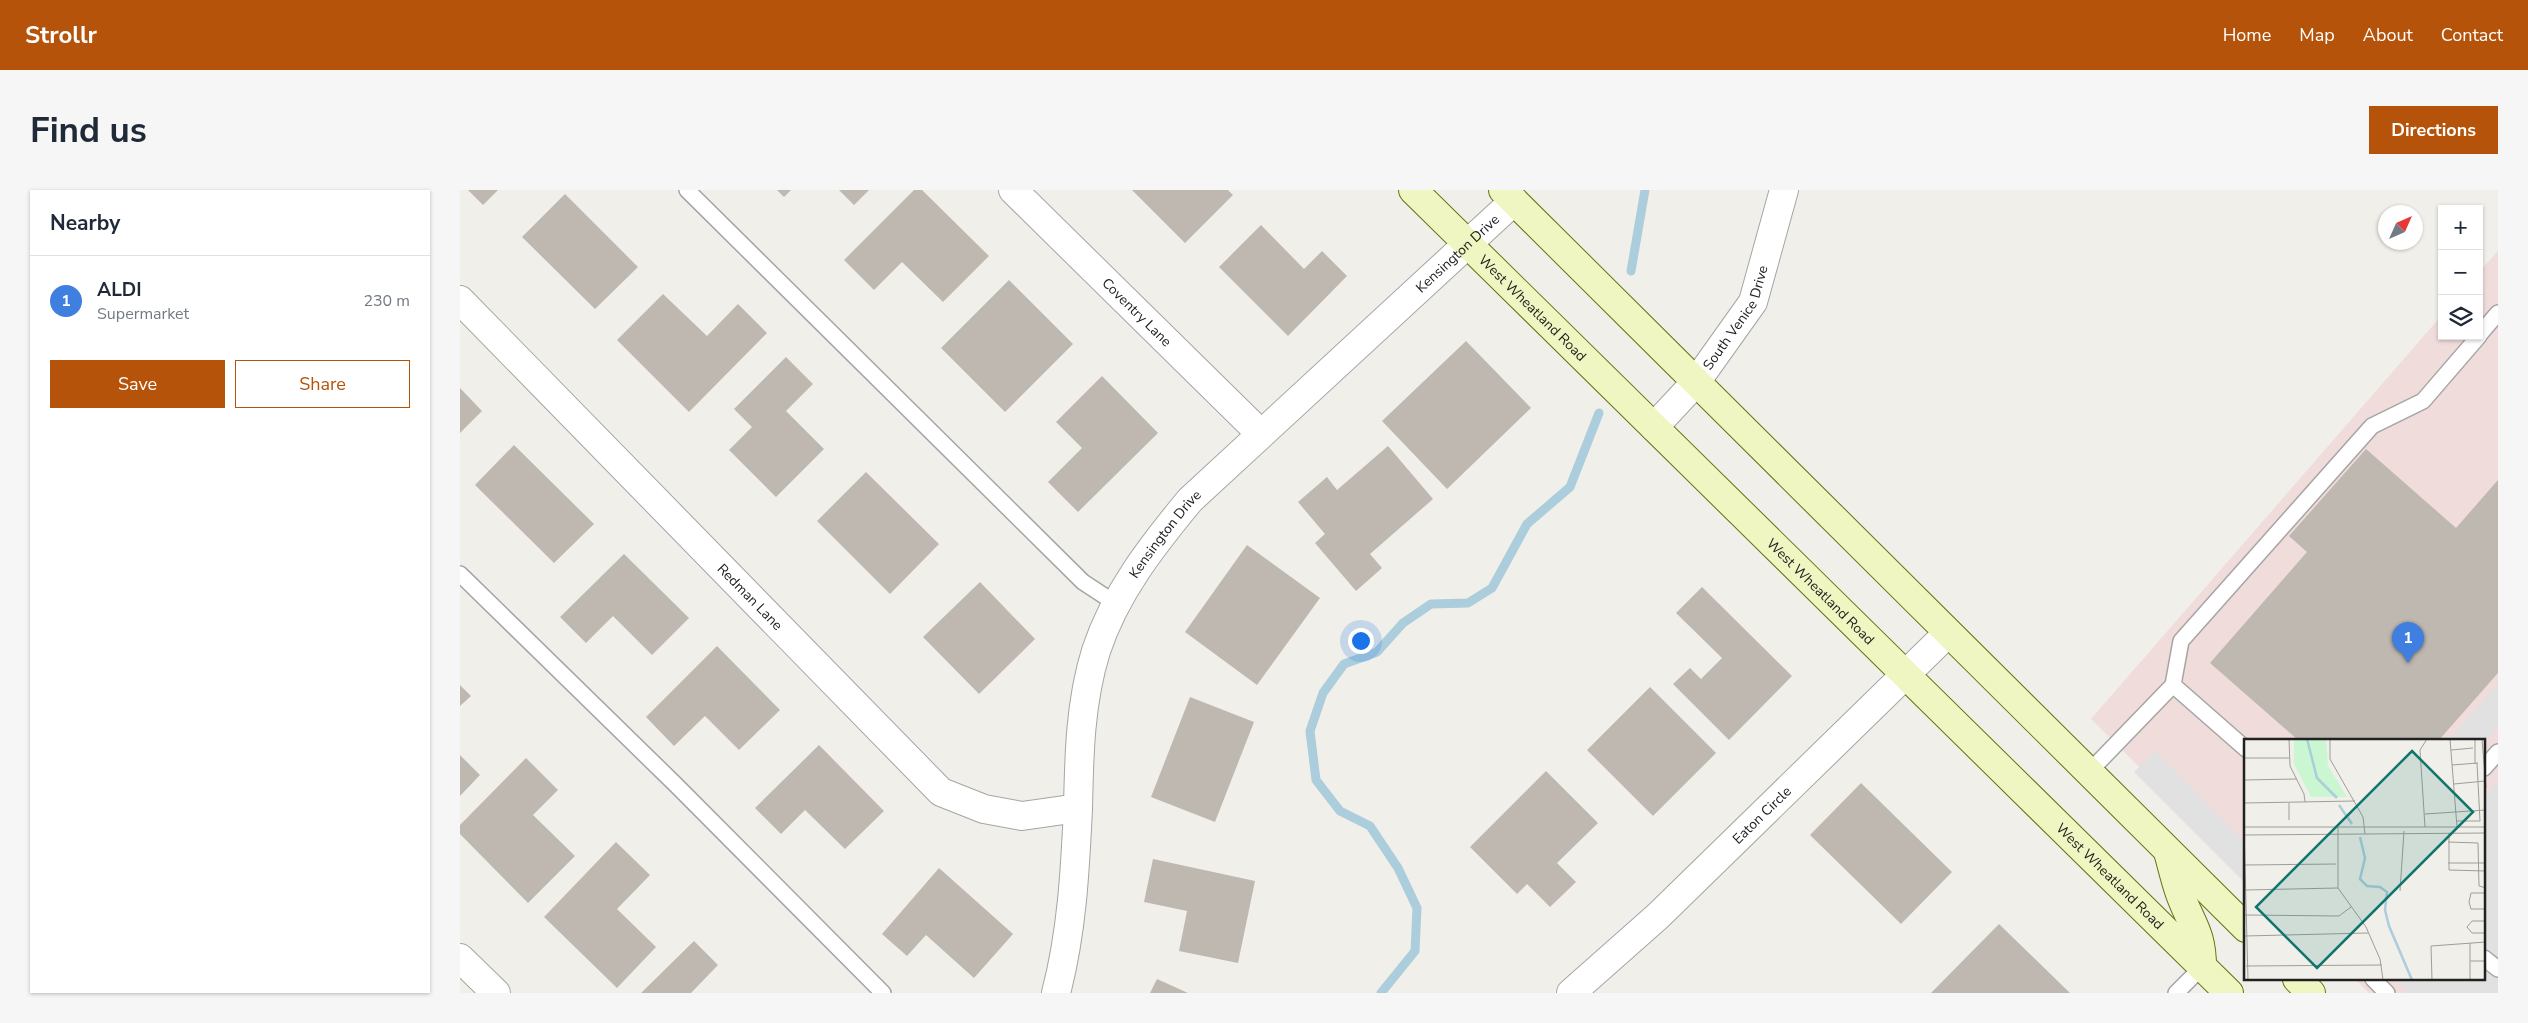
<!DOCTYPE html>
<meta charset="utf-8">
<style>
:root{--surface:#fff;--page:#f6f6f7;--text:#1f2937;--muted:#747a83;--line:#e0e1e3;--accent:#b45309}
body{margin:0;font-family:"Nunito Sans",sans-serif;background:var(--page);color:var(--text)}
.controls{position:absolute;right:15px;top:15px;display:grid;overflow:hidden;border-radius:0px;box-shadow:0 1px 4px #0004}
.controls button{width:45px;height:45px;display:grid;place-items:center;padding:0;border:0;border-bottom:1px solid var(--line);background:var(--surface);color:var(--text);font:25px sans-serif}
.compass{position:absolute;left:1918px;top:15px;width:45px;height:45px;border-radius:50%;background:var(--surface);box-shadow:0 1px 4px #0004;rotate:45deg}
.you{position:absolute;left:900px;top:450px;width:18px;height:18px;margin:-12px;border:4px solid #fff;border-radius:50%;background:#1a73e8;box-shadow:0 0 0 8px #1a73e833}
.badge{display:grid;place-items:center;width:32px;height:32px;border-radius:50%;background:var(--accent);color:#fff;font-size:16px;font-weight:700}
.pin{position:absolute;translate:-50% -41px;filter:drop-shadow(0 1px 2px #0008)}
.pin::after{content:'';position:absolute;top:26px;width:18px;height:15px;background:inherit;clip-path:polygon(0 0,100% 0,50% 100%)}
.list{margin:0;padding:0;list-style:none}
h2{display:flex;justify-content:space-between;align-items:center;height:65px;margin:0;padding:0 20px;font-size:21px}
h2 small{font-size:16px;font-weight:400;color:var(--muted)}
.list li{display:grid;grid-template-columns:32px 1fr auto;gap:15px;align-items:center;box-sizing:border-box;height:90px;padding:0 20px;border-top:1px solid var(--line)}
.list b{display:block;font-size:19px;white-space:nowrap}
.list p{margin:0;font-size:16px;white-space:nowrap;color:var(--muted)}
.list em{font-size:16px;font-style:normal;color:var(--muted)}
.actions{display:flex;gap:10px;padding:15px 20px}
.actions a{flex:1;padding:11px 0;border:1px solid var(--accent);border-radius:0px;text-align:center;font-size:18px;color:var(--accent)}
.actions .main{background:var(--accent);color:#fff}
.icon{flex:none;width:28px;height:28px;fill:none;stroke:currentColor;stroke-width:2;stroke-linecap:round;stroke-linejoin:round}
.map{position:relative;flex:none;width:2038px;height:803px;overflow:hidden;border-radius:0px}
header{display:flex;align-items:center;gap:30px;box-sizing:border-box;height:70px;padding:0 25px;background:var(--accent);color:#fff}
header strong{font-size:24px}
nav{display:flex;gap:28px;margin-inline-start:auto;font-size:18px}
.intro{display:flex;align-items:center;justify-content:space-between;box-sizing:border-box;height:120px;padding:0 30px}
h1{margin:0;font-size:35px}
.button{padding:12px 22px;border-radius:0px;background:var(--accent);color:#fff;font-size:18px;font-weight:700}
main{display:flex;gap:30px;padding:0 30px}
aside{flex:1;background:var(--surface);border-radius:0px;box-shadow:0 1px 4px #0004}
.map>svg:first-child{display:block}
.commercial{fill:#f0dcda}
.parking{fill:#e1e1e1}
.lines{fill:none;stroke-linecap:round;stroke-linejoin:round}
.stream{stroke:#accddc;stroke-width:9}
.building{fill:#beb8b1}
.service-casing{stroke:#a5a5a5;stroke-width:18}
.minor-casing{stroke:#a5a5a5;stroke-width:30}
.secondary-casing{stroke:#61750c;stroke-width:30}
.service{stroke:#fff;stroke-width:15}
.minor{stroke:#fff;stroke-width:28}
.secondary{stroke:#eff6c1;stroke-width:28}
.labels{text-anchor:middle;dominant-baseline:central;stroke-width:4;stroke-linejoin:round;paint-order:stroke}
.street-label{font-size:14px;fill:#212121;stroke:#fff}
.inset-river{fill:none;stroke:#accddc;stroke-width:2.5}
.inset-road{fill:none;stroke:#9e9d99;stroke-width:1}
.view{fill:#0f766e;fill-opacity:0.15;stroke:#0f766e;stroke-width:2.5}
.inset-edge{fill:none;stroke:#212121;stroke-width:2.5}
</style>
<header>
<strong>Strollr</strong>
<nav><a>Home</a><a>Map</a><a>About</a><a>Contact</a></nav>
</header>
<div class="intro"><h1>Find us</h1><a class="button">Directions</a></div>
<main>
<aside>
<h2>Nearby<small></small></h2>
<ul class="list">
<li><span class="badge" style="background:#3f7fe0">1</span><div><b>ALDI</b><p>Supermarket</p></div><em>230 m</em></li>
</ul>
<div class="actions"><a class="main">Save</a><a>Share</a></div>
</aside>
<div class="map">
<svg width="2038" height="803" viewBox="0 0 2038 803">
<rect width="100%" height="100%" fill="#f1efe9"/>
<path class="commercial" d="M 2038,61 L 2038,803 L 1909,803 L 1895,789 L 2024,789 L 2024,550 L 1786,550 L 1785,682 L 1631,529 L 1982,125 L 1982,146 L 2019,146 L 2019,82 Z"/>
<path class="parking" d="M 2038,493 L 2038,536 L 2024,552 L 1989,550 Z
M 1695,561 L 1785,652 L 1785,693 L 1674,582 Z
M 2038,591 L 2038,803 L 1949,803 L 1932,789 L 2024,789 L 2024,607 Z"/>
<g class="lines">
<path class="stream" d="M 1171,81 L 1185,0
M 921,803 L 955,761 L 957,718 L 938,678 L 910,636 L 880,621 L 856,590 L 850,541 L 863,503 L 884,474 L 917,462 L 943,433 L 971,414 L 1008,413 L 1032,398 L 1067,334 L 1110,297 L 1139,223"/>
</g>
<path class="building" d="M 8,0 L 38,0 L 23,15 Z
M 317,0 L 331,0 L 324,7 Z
M 379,0 L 409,0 L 394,15 Z
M 454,0 L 462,0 L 529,66 L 483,112 L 442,72 L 414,100 L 384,70 Z
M 672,0 L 768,0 L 773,5 L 725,53 Z
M 105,4 L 178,77 L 135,119 L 62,47 Z
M 801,35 L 844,79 L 862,61 L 887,86 L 828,146 L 759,77 Z
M 549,90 L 613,154 L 545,222 L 481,158 Z
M 203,104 L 247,146 L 278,114 L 307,143 L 229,222 L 157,150 Z
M 1006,151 L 1071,218 L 987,299 L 922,231 Z
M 326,167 L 353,194 L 326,221 L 364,259 L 316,307 L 269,260 L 292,237 L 274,219 Z
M 642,186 L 698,243 L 618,322 L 588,292 L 622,258 L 596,232 Z
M 0,198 L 22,221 L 0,243 Z
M 54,255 L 134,334 L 94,373 L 15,295 Z
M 928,256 L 973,309 L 910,364 L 922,378 L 896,401 L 855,353 L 865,344 L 838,312 L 867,287 L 877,300 Z
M 1906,259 L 1996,338 L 2038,290 L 2038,483 L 1979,550 L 1838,550 L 1750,473 L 1847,362 L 1829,346 Z
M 406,282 L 479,354 L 430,404 L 357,331 Z
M 787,355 L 860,408 L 797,495 L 725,442 Z
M 164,364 L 229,428 L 192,465 L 153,426 L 126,453 L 100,427 Z
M 520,392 L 575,449 L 519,504 L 463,447 Z
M 1242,397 L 1332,486 L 1269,550 L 1213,494 L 1230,478 L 1241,489 L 1262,468 L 1216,423 Z
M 257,456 L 320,520 L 279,560 L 245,526 L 214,556 L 186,527 Z
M 0,495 L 11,506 L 0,516 Z
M 1190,497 L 1256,563 L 1193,626 L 1127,560 Z
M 730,507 L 794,532 L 755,632 L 691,607 Z
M 359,555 L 424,621 L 385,659 L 345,620 L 321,644 L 295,618 Z
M 0,565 L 20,585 L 0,606 Z
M 66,568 L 98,600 L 73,625 L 115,666 L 68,713 L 0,644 L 0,635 Z
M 1086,581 L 1138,633 L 1097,673 L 1116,692 L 1090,717 L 1067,694 L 1057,704 L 1010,657 Z
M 1401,593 L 1492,682 L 1441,734 L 1350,645 Z
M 156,652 L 190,685 L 157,719 L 196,757 L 157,798 L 84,727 Z
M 693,669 L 795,691 L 778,773 L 719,761 L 727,721 L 684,712 Z
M 479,678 L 553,744 L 514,788 L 466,745 L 447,766 L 422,744 Z
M 1539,734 L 1610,803 L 1471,803 Z
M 234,751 L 258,775 L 231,803 L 181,803 Z
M 697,789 L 728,803 L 690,803 Z"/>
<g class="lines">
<g class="service-casing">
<path id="service" d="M 227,0 L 623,392 L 655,413
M 2019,145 L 2038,123
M 0,384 L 216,595 L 423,803
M 1713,495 L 1786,559
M 2024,578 L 2038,562
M 1629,582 L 1713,495 L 1721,451 L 1912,236 L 1963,211 L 2019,146
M 2024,768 L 2038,779
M 1913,789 L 1927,803
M 1716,803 L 1742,777"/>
</g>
<g class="minor-casing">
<g id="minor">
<path id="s1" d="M 553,0 L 801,244"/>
<path id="s2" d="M 0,110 L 481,602 L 524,619 L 562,626 L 618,618"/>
<path id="s3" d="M 1194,237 L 1236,192 L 1293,112 L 1324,0"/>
<path d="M 0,768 L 36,803"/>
<path id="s4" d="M 596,803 C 612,742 615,681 618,619 C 619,566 620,512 636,461 C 655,403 692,356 730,310 L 1054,11"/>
<path id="s5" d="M 1111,803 L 1198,726 L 1488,443"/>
</g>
</g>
<g class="secondary-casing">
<g id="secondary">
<path id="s6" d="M 953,0 L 1769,803"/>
<path d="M 1043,0 L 1786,738"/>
<path d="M 1708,662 C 1712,676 1715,690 1720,704 C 1731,734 1742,742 1742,777"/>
<path d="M 1837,789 L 1851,803"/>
</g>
</g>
<use href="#service" class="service"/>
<use href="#minor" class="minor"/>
<use href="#secondary" class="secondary"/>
</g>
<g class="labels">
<g class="street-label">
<text stroke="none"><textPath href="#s4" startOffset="888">Kensington Drive</textPath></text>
<text stroke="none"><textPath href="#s6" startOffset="168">West Wheatland Road</textPath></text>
<text stroke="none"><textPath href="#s1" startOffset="174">Coventry Lane</textPath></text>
<text stroke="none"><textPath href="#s3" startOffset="138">South Venice Drive</textPath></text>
<text stroke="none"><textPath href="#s4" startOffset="482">Kensington Drive</textPath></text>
<text stroke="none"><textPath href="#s6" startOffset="572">West Wheatland Road</textPath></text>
<text stroke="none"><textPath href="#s2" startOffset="415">Redman Lane</textPath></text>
<text stroke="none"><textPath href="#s5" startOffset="261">Eaton Circle</textPath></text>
<text stroke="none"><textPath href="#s6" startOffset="978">West Wheatland Road</textPath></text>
</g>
</g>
<g transform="translate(1784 549)">
<rect width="241" height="241" fill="#f1efe9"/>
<path d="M 50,0 L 82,0 L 84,27 L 103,58 L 67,58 L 50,25 Z" fill="#caf7d1"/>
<path class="inset-river" d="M 63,0 L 73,39 L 93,59M 95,66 L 108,85M 116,98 L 121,119 L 116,140 L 123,147 L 136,148 L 143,153 L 141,171 L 145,187 L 168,241"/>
<path class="inset-road" d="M 45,0 L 46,27 L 60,55 L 61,63M 86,0 L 86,20 L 119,78 L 121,95M 206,0 L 213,88M 238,0 L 242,49M 207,11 L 229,9M 0,19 L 45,19M 231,25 L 231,0M 208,26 L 234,24M 0,41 L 53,40M 210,45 L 241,42M 0,64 L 111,62M 45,64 L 45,81M 181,75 L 242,71M 212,82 L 236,82 L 233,24M 0,88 L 4,241M 0,88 L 242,88M 94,88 L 94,149 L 122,188 L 136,220 L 139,241M 181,88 L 176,11 L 183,0M 205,94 L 205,131 L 242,132M 0,96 L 242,94M 204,103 L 234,104 L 235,147 L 242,149M 204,124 L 242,124M 1,126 L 92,125M 1,151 L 94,149M 156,152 L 160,92M 242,154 L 227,154 L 225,163 L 227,170 L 242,170M 1,176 L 95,177 L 107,168M 242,182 L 228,182 L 223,188 L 228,194 L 242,194M 1,197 L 124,194M 226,204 L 226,241M 226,222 L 242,222M 2,227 L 138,226M 188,241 L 187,207 L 242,203"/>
<path class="view" d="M 168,12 L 229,73 L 73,229 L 12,168 Z"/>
<rect width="241" height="241" class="inset-edge"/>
</g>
</svg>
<div class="controls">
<button>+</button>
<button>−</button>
<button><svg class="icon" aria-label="layers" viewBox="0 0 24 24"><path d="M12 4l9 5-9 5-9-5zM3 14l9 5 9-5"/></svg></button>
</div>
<svg class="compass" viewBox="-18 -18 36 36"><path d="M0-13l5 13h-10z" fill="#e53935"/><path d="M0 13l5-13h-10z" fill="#747a83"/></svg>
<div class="you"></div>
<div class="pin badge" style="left:1948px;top:473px;background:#3f7fe0">1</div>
</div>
</main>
